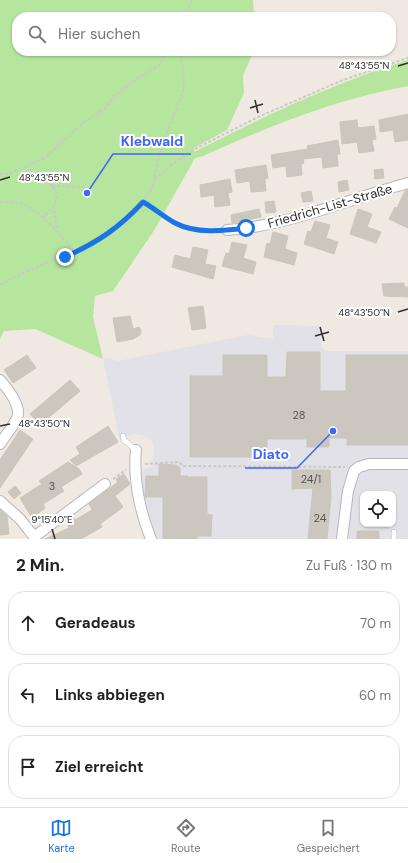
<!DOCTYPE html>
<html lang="de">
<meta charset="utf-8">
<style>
:root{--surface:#fff;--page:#f2f2f2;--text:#222;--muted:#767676;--line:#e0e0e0;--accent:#1a73e8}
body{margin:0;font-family:"DM Sans",sans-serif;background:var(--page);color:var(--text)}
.controls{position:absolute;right:12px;bottom:12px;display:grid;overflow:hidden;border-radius:8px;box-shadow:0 1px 3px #0004}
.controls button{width:36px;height:36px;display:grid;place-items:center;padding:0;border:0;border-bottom:1px solid var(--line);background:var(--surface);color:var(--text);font:20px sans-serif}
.stop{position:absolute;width:12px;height:12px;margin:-9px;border:3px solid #1a73e8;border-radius:50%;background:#fff}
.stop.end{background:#1a73e8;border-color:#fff;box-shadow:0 1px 4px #0008}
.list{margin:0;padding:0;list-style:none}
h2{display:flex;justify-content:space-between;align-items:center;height:52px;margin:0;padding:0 16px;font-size:17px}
h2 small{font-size:13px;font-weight:400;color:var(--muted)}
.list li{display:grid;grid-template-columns:26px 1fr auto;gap:12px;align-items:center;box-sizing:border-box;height:64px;margin:0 8px 8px;padding:0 8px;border:1px solid var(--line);border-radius:16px}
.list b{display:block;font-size:15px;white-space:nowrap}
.list em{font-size:13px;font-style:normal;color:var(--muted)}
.icon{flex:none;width:22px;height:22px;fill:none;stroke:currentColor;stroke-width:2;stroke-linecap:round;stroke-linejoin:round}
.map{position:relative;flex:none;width:408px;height:539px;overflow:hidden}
.search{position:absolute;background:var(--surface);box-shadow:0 1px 3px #0004;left:12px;right:12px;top:12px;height:44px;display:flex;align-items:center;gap:10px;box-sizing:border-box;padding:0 14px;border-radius:16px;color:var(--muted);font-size:15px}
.sheet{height:268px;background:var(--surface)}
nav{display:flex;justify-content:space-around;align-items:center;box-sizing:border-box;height:56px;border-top:1px solid var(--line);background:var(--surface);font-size:11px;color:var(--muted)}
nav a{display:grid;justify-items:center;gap:2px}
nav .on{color:var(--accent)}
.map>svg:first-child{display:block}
.industrial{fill:#e3e1e8;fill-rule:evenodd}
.green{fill:#b6e59e}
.building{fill:#cbc7bf;stroke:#cbc5ba}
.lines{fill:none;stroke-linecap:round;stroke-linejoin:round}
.lane-casing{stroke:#b4b7c1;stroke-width:6}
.street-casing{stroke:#b4b7c1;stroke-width:12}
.path{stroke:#c9c9c9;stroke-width:2;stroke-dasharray:3 2;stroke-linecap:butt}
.lane{stroke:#fff;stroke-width:5}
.street{stroke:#fff;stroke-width:10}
.route{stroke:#1a73e8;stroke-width:5}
.ticks{fill:none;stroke:#2e2e2e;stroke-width:1.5}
.labels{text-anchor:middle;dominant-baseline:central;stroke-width:4;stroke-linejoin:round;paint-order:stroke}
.number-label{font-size:11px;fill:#555452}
.street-label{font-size:13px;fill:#2e2e2e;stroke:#fff}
.ticks-label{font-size:10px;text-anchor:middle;fill:#2e2e2e;stroke:#fff;stroke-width:4;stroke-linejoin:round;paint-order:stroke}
.leader{fill:none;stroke:#4264fb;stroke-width:1.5}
.callout-dot{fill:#4264fb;stroke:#fff;stroke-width:1.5}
.callout-label{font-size:14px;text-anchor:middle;font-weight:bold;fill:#4264fb;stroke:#fff;stroke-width:4;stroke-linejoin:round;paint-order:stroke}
</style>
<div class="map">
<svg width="408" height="539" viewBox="0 0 408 539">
<rect width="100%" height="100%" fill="#efe9e1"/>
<path class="industrial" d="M 273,325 L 322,326 L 321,347 L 325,351 L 408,351 L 408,539 L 157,539 L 150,525 L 140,476 L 144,469 L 153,466 L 154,445 L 152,441 L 142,435 L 134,434 L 119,437 L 103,359 L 109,358 L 118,361 L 248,335 L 273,339 ZM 363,494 L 393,494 L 393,524 L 363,524 Z"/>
<path class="green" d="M 0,0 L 253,0 L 254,17 L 17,17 L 17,51 L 254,51 L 243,75 L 244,93 L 227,130 L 194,148 L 194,152 C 264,116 334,83 408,60 L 408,86 C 336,99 270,126 203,156 L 195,158 L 155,229 L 113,291 L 95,296 L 93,317 L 103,359 L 35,329 L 4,331 L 0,339 Z"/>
<path class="building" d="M 408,114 L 408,140 L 395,142 L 393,130 L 380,132 L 379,120 Z
M 357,120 L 358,128 L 374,126 L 376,139 L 372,140 L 374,151 L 359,153 L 357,142 L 342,144 L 340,122 Z
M 338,140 L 340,154 L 337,154 L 338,166 L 323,168 L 322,157 L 303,159 L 304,163 L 301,164 L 302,175 L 287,177 L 286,166 L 273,168 L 271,155 L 308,149 L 307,146 Z
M 266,165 L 268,178 L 265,179 L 266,191 L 251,192 L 250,181 L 237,183 L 235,170 Z
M 383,169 L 384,178 L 375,179 L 374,170 Z
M 230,179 L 232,192 L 228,193 L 230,205 L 215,207 L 214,195 L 201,197 L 200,185 Z
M 347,180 L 349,190 L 339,192 L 338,182 Z
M 408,190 L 408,228 L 389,219 L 395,207 L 397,208 L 405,191 Z
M 311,191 L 313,201 L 303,202 L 301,193 Z
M 274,201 L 276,212 L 266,213 L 265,202 Z
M 259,209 L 261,217 L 232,223 L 231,215 Z
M 358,209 L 372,214 L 367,227 L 381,232 L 376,243 L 350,234 Z
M 315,221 L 330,225 L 326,238 L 338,242 L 334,254 L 304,244 L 308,231 L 311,232 Z
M 273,232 L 288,236 L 285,249 L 297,253 L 294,265 L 264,257 L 267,243 L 270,244 Z
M 232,242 L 247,245 L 243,258 L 256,262 L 253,274 L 222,266 L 226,253 L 229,254 Z
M 193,247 L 208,250 L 205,264 L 216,266 L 213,279 L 172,267 L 175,255 L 190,259 Z
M 404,283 L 404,287 L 408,287 L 408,297 L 384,296 L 382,284 Z
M 203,306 L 206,328 L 192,330 L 188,308 Z
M 130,316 L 133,329 L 139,327 L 141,331 L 140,335 L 133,339 L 117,342 L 113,318 Z
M 287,352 L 320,352 L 320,391 L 346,391 L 346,355 L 408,355 L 408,445 L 347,445 L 347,438 L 329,438 L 329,447 L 307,447 L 307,439 L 267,439 L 267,457 L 190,457 L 190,376 L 223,376 L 223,355 L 267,355 L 267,377 L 286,377 Z
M 27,355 L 36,368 L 13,383 L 4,370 Z
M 70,380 L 80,391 L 40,425 L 30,414 Z
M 108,426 L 118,442 L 76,466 L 70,460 L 80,454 L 76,447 Z
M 20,430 L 33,439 L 0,488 L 0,460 Z
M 68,462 L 79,469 L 82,474 L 61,487 L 64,491 L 43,504 L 45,508 L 32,518 L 20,498 L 42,484 L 39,481 Z
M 159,464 L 176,465 L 180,468 L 180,476 L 188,476 L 190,479 L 190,477 L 207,477 L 207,514 L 212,515 L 211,536 L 197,536 L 197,539 L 163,539 L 163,497 L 145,497 L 146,476 L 159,476 Z
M 292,470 L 330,470 L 331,497 L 327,539 L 308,539 L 313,488 L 292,489 Z
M 124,474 L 130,484 L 115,496 L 123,507 L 100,524 L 102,527 L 81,539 L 45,539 L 69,528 L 66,521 L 73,516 L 75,520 L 92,510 L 89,504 L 118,482 L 116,479 Z
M 15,486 L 21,493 L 14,499 L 8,492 Z
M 0,510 L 7,516 L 9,534 L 0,535 Z
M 357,531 L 379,531 L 379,539 L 357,539 Z"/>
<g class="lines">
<g class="lane-casing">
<path id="lane" d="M 123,436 L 124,440 L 136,450
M 394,539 L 394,532"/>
</g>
<g class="street-casing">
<path id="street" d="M 227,230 C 289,226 348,199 408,183
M 0,380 C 7,388 19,403 18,414 C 18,421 4,437 0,444
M 136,450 C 133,479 140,512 151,539
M 0,501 L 20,519 L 36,539
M 34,537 L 105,484
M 342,539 L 348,491 L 354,471 L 359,467 L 369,464 L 408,464"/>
</g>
<path class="path" d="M 185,17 L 192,0
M 25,166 L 52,186 L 57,193 L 54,207 L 57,230
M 0,174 L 9,174 L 46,157 L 83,123 L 106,108 L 114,96 L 136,79 L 160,65 L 166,51
M 155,179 L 171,165 L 197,148 L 258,117 L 343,80 L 408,58
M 52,186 L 85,187
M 0,202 C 6,203 13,202 19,203 C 39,208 62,237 75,253
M 143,202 C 172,217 181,233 218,231
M 42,218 L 54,207
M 0,285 C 52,254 119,247 151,189 C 156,180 155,169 158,159 C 164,136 175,114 183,91 L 184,80 L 180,51
M 145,464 L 179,462 L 183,466 L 345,467
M 113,479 L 126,470"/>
<use href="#lane" class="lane"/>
<use href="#street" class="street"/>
</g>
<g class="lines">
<path class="route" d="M 65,257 C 98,242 119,228 143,202 C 154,208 164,217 175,223 C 196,234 223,231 246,228"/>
</g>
<path class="ticks" d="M 398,66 L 408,63M 255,100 L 258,113M 250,108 L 263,104M 0,180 L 10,177M 398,312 L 408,309M 320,327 L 324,341M 315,336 L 329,332M 0,426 L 10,424M 52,529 L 55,539"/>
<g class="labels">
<g class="number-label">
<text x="299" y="415">28</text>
<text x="311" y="479">24/1</text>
<text x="52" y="486">3</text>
<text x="320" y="518">24</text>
</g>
<g class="street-label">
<text transform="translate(330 206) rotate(-16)">Friedrich-List-Straße</text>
</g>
</g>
<g class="ticks-label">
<text x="364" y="69">48°43'55"N</text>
<text x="44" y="181">48°43'55"N</text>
<text x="364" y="316">48°43'50"N</text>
<text x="44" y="427">48°43'50"N</text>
<text x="52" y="523">9°15'40"E</text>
</g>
<path class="leader" d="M87 193L113 154H191M333 431L297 468H245"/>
<g class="callout-dot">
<circle cx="87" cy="193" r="4"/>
<circle cx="333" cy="431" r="4"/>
</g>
<g class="callout-label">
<text x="152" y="146">Klebwald</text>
<text x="271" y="459">Diato</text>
</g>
</svg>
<div class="controls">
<button><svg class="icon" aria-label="locate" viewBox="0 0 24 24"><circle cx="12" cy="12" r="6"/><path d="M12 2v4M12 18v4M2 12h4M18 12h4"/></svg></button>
</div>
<div class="stop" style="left:246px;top:228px"></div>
<div class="stop end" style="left:65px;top:257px"></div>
<div class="search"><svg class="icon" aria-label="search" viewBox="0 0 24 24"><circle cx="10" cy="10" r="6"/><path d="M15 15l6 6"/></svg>Hier suchen</div>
</div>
<section class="sheet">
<h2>2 Min.<small>Zu Fuß · 130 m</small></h2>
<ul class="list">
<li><svg class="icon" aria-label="ahead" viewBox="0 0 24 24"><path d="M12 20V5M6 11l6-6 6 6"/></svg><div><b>Geradeaus</b></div><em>70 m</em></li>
<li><svg class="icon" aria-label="left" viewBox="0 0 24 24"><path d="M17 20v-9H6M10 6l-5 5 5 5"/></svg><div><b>Links abbiegen</b></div><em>60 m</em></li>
<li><svg class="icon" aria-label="arrive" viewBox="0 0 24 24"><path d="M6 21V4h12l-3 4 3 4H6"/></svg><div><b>Ziel erreicht</b></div></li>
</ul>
</section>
<nav>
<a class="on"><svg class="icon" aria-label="map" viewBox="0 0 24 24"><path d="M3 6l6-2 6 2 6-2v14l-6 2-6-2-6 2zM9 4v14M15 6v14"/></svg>Karte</a>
<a><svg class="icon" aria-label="directions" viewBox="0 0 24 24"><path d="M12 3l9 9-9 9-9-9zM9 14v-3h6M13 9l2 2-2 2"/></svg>Route</a>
<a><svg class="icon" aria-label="saved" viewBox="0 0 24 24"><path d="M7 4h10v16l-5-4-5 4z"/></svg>Gespeichert</a>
</nav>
